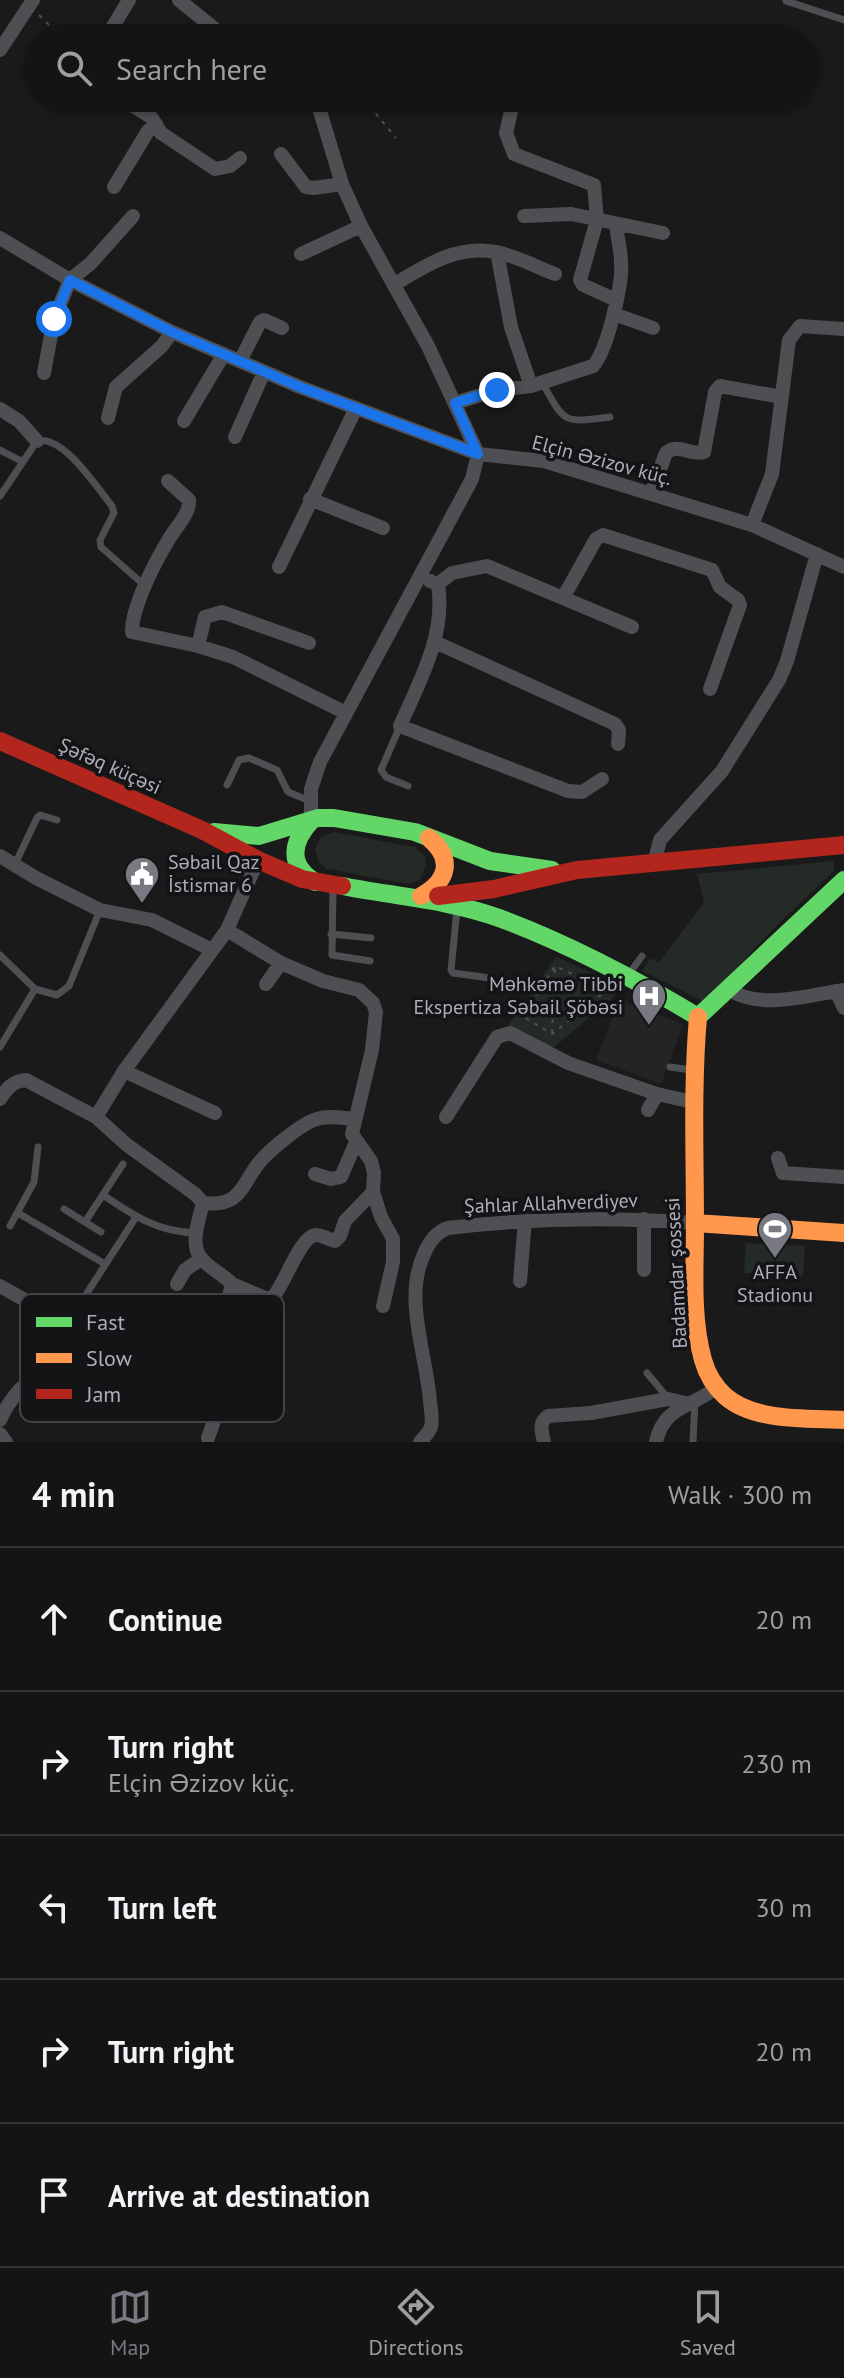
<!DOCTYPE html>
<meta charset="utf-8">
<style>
:root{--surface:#141414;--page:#212122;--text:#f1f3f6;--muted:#9d9ea0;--line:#333334;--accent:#797a81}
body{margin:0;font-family:"PT Sans",sans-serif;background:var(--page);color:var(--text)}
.stop{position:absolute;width:24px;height:24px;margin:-18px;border:6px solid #1a73e8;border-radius:50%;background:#fff}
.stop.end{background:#1a73e8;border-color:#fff;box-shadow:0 2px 8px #0008}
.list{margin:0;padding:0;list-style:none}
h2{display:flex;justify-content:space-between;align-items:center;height:104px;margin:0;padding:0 32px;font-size:34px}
h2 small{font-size:26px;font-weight:400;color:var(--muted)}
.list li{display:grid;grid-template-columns:52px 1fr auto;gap:24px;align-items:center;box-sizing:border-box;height:144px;padding:0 32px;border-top:2px solid var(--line)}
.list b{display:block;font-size:30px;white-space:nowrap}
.list p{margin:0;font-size:26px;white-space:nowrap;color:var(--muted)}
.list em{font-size:26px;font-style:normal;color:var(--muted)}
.icon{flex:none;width:44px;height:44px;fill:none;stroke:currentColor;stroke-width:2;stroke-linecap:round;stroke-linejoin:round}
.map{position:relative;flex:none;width:844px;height:1442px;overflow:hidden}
.search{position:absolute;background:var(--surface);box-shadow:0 2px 6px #0004;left:24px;right:24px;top:24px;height:88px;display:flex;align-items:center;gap:20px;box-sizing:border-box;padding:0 28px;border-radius:44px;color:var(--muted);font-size:30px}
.sheet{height:824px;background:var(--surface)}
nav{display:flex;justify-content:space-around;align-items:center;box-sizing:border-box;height:112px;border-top:2px solid var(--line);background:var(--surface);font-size:22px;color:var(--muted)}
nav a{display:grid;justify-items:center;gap:4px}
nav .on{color:var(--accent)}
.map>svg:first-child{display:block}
.built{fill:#242425}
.green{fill:#242a25}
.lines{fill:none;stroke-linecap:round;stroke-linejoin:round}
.path{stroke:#505053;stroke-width:2;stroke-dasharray:4 6;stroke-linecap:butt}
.lane{stroke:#4e4f52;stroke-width:7}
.street{stroke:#4e4f52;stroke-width:14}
.fast{stroke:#63d668;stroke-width:18}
.slow{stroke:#ff974d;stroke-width:18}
.jam{stroke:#b3261e;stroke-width:18}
.route{stroke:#1a73e8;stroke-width:10}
.labels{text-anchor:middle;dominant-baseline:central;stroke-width:7;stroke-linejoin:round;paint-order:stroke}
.street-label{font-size:20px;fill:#acaeb9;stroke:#141416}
.poi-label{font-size:20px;fill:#acaeb9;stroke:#141416;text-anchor:start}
.key{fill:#141416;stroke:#424247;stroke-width:2}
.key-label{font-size:22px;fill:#acaeb9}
</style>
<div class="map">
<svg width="844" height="1442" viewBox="0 0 844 1442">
<rect width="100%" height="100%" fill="#1a1a1a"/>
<path class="built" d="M 619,1000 L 683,1024 L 661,1084 L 596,1060 Z"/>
<path class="green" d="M 334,832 L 415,847 L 425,856 L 426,864 L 421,879 L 409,884 L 327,869 L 319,863 L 315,849 L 321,837 Z
M 834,861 L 834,871 L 775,927 L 705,1002 L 642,971 L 650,958 L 659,962 L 704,902 L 697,874 Z
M 556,957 L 625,987 L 551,1050 L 508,1025 Z
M 746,1243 L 805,1246 L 803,1277 L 744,1273 Z"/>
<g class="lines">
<path class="path" d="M 39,15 L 60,36
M 60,38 L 88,26 L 96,25
M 363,98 L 396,138
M 517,1013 L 552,1034 L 607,990 L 555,966 L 522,1016
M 552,1033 L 555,968"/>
<path class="lane" d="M 786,1 L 844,20
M 542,382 C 565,424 563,423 610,417
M 0,450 L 23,462
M 0,496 L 37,441 C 63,434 97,488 112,506 L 114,513 L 100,540 L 101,547 L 144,585
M 400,726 L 381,770 L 386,777 L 408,786
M 227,785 L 239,760 L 249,758 L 277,770 L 288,792 L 310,801
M 15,864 L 37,818 L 40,815 L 57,820
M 333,887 L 332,955 L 370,961
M 457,909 L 451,970 L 453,973 L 490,978
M 331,934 L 371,938
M 0,955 L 35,989 L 0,1047
M 629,974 L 642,956
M 35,989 L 57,995 L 69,986 L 100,910
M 670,1067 L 692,1070
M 103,1195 C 134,1216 158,1232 196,1233
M 64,1209 L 101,1232
M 18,1213 L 105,1264
M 85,1222 L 123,1164
M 10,1226 L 34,1182 L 38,1147
M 87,1293 L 136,1217
M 647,1373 L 667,1397
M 693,1442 L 695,1401"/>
<path class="street" d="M 179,0 L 226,38
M 106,38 L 129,0
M 0,50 L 33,0
M 121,98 L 151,117 L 161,133 L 215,169 L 230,166 L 240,158
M 514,98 L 506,133 L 514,154 L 594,185 L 597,220 L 580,280 L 583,285 L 616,300
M 281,154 L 306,187 L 314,188 L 342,184
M 114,187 L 148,131 L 156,124
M 524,216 L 571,214 L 663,233
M 0,238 L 70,280 L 172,332 L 300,387 L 478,454 L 544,461 L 752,525 L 844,567
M 497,252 L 511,327 L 531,386
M 301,254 L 361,226
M 395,284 C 426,265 457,245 495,252 C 515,255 536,267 555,274
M 614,314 L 653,328
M 240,361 L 260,322 L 264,320 L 282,328
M 44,373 L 54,319 L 70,280 L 91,263 L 133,216
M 455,403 L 497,390 L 531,386 L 593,366 C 607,351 623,284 621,262 C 621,249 617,237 616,224
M 0,409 L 19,421 L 37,441
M 108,418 L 116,387 L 162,346 L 172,332
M 184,421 L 224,354
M 235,437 L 264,372
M 168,481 L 189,500 C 190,514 176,527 169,539 C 155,562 132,606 132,632 L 198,646 L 233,657 L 344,712
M 651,494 L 666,453 C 678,442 690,456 704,452 L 715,392 L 720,386 L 782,397
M 310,499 L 383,528
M 752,525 L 772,474 L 789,340 L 800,326 L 844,329
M 279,567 L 356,408
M 430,581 L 438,584 L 452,573 L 487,566 L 632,627
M 438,584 C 446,635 420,680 400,726 L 568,791 L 582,792 L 602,779
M 563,598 L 596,539 L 603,535 L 712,570 L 720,587 L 738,600 L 740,605 L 710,689
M 435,642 L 615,724 L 619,730 L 618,744
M 198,646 L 205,617 L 222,612 L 309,643
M 311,821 L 311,789 L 320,762 L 472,479 L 478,454 L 428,346 L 361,226 L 342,184 L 316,98
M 0,856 L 36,878 L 100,910 L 152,920 L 212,950
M 654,863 L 660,840 L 722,771 L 779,680 L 787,661 L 817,554
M 227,930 L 281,963 L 323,981 L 359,990 L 373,1003 L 376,1012 L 372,1050 L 352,1134 L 371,1161 L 374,1173 L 373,1192 L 381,1217 L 393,1239 L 393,1262 L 383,1306
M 266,984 L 281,963
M 728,989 C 761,1011 808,995 844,990
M 836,991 L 844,1008
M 124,1071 L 215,1113
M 0,1099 C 7,1088 13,1081 26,1080 L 96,1117 L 124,1071 L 227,930 L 258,860
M 648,1110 L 657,1094
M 446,1117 L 497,1037 L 510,1033 L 568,1063 L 657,1094 L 693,1102
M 778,1158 L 783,1173 L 844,1177
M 315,1174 L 331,1179 L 341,1177 L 356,1142
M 203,1203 C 240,1207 240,1188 258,1164 C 268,1151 302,1123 317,1119 C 329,1115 343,1118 355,1119
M 644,1219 L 644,1270
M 520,1281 L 525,1220
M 177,1284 L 185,1270 L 201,1259
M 232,1284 L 265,1298 L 272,1298 C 283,1289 300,1235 316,1235 C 322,1235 330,1240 335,1241 L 340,1236 L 345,1221 L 373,1192
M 0,1286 L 96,1340
M 201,1354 L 231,1374 L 208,1438
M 0,1420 C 10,1398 26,1380 47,1369 C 66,1359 81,1357 96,1340 L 142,1355 L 164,1352 L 194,1357 L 201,1354 L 229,1296 L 232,1284 C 223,1274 210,1269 202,1259 C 189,1246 199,1219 203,1203 L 195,1194 L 127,1145 L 96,1117
M 0,1434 L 6,1442
M 420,1442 C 424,1437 429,1433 431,1427 C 433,1419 431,1410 430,1402 C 427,1356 403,1299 424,1254 C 429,1242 436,1232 448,1228 C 531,1218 612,1217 695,1223
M 544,1442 C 542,1432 538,1423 548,1416 L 591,1413 L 668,1399 L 685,1403
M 656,1442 C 664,1405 692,1408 717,1387"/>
<path class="fast" d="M 311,821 C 291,843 288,865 315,882
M 214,832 L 259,836 L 318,818 L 334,818 L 415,832 L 490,861 L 552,870
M 342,886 C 393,896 449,900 499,918 C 569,944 635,979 698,1017
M 698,1017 L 844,880"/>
<path class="slow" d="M 421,896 C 448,881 454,859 429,838
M 698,1017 C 692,1087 695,1156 695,1226 C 695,1270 691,1317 703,1360 C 707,1374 715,1387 725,1396 C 754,1422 808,1418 844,1420
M 695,1223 L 844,1233"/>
<path class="jam" d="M 0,741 L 202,830 L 258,860 L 302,879 L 342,886
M 438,896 L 494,889 L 577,870 L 844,845"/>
</g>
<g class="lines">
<path class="route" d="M 54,319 L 70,280 L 172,332 L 300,387 L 478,454 L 455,403 L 497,390"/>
</g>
<defs>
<g id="civic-pin" transform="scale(1.8)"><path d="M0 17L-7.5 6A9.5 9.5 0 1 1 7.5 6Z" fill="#797a81" stroke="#141416"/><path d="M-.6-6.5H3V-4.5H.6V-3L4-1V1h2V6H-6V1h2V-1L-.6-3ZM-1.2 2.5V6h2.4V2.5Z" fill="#fff"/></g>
<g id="hospital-pin" transform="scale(1.8)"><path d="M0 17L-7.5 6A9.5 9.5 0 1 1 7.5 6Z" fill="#797a81" stroke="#141416"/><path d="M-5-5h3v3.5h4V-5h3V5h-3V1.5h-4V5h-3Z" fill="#fff"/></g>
<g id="stadium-pin" transform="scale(1.8)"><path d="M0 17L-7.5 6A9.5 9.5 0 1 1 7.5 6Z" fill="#797a81" stroke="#141416"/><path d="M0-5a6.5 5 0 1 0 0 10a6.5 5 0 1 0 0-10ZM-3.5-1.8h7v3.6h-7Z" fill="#fff"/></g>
</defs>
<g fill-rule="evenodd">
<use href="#civic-pin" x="142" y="874"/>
<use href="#hospital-pin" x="649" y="996"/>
<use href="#stadium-pin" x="775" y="1229"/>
</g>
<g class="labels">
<g class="street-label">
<text transform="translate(602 460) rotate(15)">Elçin Əzizov küç.</text>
<text transform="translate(110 766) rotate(24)">Şəfəq küçəsi</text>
<text transform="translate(551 1203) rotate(-2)">Şahlar Allahverdiyev</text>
<text transform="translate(676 1273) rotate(-93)">Badamdar şossesi</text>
</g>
<g class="poi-label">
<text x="168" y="862">Səbail Qaz<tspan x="168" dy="23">İstismar 6</tspan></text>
<text x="623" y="984" text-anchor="end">Məhkəmə Tibbi<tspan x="623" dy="23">Ekspertiza Səbail Şöbəsi</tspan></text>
<text x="775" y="1272" text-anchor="middle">AFFA<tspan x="775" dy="23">Stadionu</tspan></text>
</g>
</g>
<rect x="20" y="1294" width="264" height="128" rx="12" class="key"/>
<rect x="36" y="1317" width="36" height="10" fill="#63d668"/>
<rect x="36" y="1353" width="36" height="10" fill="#ff974d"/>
<rect x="36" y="1389" width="36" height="10" fill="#b3261e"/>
<g class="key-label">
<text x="86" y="1330">Fast</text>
<text x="86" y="1366">Slow</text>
<text x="86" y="1402">Jam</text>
</g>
</svg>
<div class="stop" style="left:54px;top:319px"></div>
<div class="stop end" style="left:497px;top:390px"></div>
<div class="search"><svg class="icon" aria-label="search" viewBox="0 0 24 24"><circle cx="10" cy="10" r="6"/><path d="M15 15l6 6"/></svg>Search here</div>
</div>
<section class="sheet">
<h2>4 min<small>Walk · 300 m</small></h2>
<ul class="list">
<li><svg class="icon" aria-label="ahead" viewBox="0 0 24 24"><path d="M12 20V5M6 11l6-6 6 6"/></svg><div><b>Continue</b></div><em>20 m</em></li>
<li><svg class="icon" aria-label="right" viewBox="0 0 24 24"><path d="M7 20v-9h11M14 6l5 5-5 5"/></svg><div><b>Turn right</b><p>Elçin Əzizov küç.</p></div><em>230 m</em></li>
<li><svg class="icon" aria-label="left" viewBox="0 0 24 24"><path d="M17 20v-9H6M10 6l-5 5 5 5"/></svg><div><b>Turn left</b></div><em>30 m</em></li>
<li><svg class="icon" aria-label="right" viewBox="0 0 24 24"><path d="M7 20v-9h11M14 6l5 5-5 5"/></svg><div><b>Turn right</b></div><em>20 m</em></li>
<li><svg class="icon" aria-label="arrive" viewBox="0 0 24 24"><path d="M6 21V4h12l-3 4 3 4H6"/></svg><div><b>Arrive at destination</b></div></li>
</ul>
</section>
<nav>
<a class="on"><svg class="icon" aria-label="map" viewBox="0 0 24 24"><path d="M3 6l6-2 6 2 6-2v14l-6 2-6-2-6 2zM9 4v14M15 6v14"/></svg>Map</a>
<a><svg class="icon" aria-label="directions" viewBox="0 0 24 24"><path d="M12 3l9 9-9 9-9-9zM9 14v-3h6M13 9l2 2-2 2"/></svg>Directions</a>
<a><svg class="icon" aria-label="saved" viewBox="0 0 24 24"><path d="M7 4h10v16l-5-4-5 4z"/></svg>Saved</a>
</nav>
